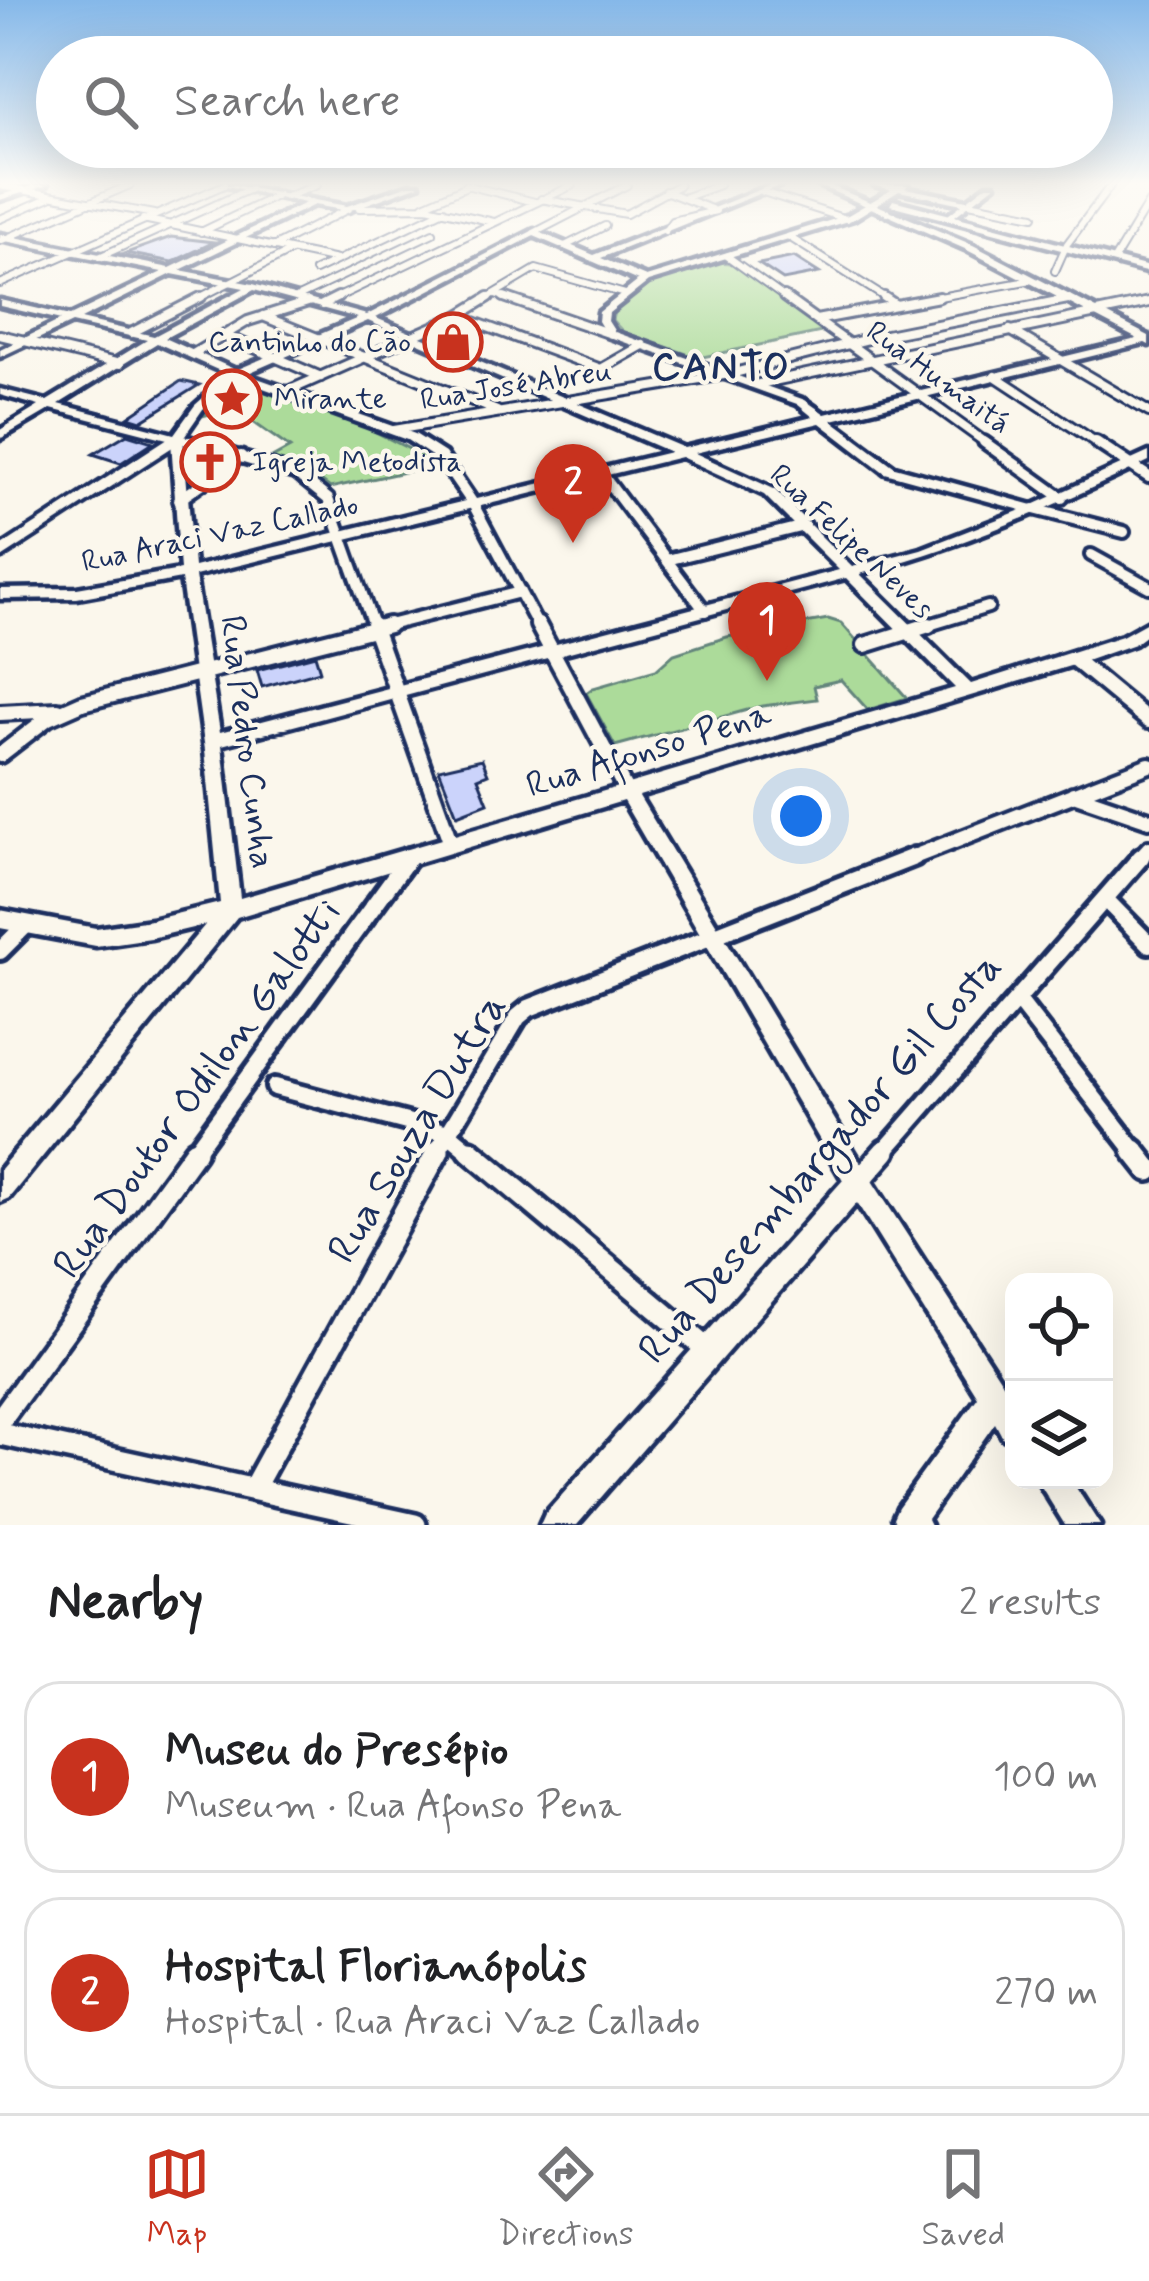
<!DOCTYPE html>
<meta charset="utf-8">
<style>
:root{--surface:#fff;--page:#f2f2f2;--text:#202124;--muted:#757577;--line:#e0e0e0;--accent:#c8321e}
body{margin:0;font-family:Mynerve,sans-serif;background:var(--page);color:var(--text)}
.controls{position:absolute;right:36px;bottom:36px;display:grid;overflow:hidden;border-radius:24px;box-shadow:0 12px 48px #0002}
.controls button{width:108px;height:108px;display:grid;place-items:center;padding:0;border:0;border-bottom:3px solid var(--line);background:var(--surface);color:var(--text);font:60px sans-serif}
.you{position:absolute;left:801px;top:816px;width:42px;height:42px;margin:-30px;border:9px solid #fff;border-radius:50%;background:#1a73e8;box-shadow:0 0 0 18px #1a73e833}
.badge{display:grid;place-items:center;width:78px;height:78px;border-radius:50%;background:var(--accent);color:#fff;font-size:39px;font-weight:700}
.pin{position:absolute;translate:-50% -99px;filter:drop-shadow(0 3px 6px #0008)}
.pin::after{content:'';position:absolute;top:63px;width:42px;height:36px;background:inherit;clip-path:polygon(0 0,100% 0,50% 100%)}
.list{margin:0;padding:0;list-style:none}
h2{display:flex;justify-content:space-between;align-items:center;height:156px;margin:0;padding:0 48px;font-size:51px}
h2 small{font-size:39px;font-weight:400;color:var(--muted)}
.list li{display:grid;grid-template-columns:78px 1fr auto;gap:36px;align-items:center;box-sizing:border-box;height:192px;margin:0 24px 24px;padding:0 24px;border:3px solid var(--line);border-radius:36px}
.list b{display:block;font-size:45px;white-space:nowrap}
.list p{margin:0;font-size:39px;white-space:nowrap;color:var(--muted)}
.list em{font-size:39px;font-style:normal;color:var(--muted)}
.icon{flex:none;width:66px;height:66px;fill:none;stroke:currentColor;stroke-width:2;stroke-linecap:round;stroke-linejoin:round}
.map{position:relative;flex:none;width:1149px;height:1525px;overflow:hidden}
.search{position:absolute;background:var(--surface);box-shadow:0 12px 48px #0002;left:36px;right:36px;top:36px;height:132px;display:flex;align-items:center;gap:30px;box-sizing:border-box;padding:0 42px;border-radius:66px;color:var(--muted);font-size:45px}
.sheet{height:588px;background:var(--surface)}
nav{display:flex;justify-content:space-around;align-items:center;box-sizing:border-box;height:168px;border-top:3px solid var(--line);background:var(--surface);font-size:33px;color:var(--muted)}
nav a{display:grid;justify-items:center;gap:6px}
nav .on{color:var(--accent)}
.map>svg:first-child{display:block}
.green{fill:#acdb9a;stroke:#64857c;stroke-width:3}
.building{fill:#cbd3fb;stroke:#1b2f5e;stroke-width:3}
.lines{fill:none;stroke-linecap:round;stroke-linejoin:round}
.street-far5-casing{stroke:#1b2f5e;stroke-width:10}
.street-far4-casing{stroke:#1b2f5e;stroke-width:14}
.street-far3-casing{stroke:#1b2f5e;stroke-width:18}
.street-far2-casing{stroke:#1b2f5e;stroke-width:22}
.street-far1-casing{stroke:#1b2f5e;stroke-width:26}
.street-casing{stroke:#1b2f5e;stroke-width:30}
.secondary-casing{stroke:#1b2f5e;stroke-width:9}
.primary-casing{stroke:#1b2f5e;stroke-width:9}
.street-far5{stroke:#fbf7ec;stroke-width:6}
.street-far4{stroke:#fbf7ec;stroke-width:8}
.street-far3{stroke:#fbf7ec;stroke-width:10}
.street-far2{stroke:#fbf7ec;stroke-width:14}
.street-far1{stroke:#fbf7ec;stroke-width:16}
.street{stroke:#fbf7ec;stroke-width:21}
.secondary{fill:#fbf7ec;fill-rule:evenodd}
.primary{fill:#fbf7ec;fill-rule:evenodd}
.labels{text-anchor:middle;dominant-baseline:central;stroke-width:9;stroke-linejoin:round;paint-order:stroke}
.far-poi-label{font-size:30px;fill:#1b2f5e;stroke:#fbf7ec;text-anchor:start}
.far-street-label{font-size:30px;fill:#1b2f5e;stroke:#fbf7ec}
.street-label{font-size:36px;fill:#1b2f5e;stroke:#fbf7ec}
.far-district-label{font-size:39px;font-weight:bold;letter-spacing:3px;fill:#1b2f5e;stroke:#fbf7ec}
.near-street-label{font-size:42px;fill:#1b2f5e;stroke:#fbf7ec}
</style>
<div class="map">
<svg width="1149" height="1525" viewBox="0 0 1149 1525">
<rect width="100%" height="100%" fill="#fbf7ec"/>
<filter id="ink" filterUnits="userSpaceOnUse"><feTurbulence type="fractalNoise" baseFrequency=".00833" numOctaves="2"/><feDisplacementMap in="SourceGraphic" scale="24" xChannelSelector="R" yChannelSelector="G"/><feConvolveMatrix kernelMatrix="1 2 1 2 8 2 1 2 1" color-interpolation-filters="sRGB"/></filter>
<g filter="url(#ink)">
<path class="green" d="M 714,262 L 732,263 L 826,331 L 698,358 L 623,332 L 612,320 C 618,284 684,271 714,262 Z
M 244,381 L 346,417 L 419,454 L 428,451 L 441,464 L 330,488 L 313,475 L 272,458 L 290,448 L 233,408 L 202,416 Z
M 828,619 L 841,623 L 907,698 L 868,710 L 841,680 L 814,686 L 817,699 L 762,706 L 615,746 L 586,693 L 593,688 L 656,670 L 674,654 L 727,637 Z"/>
<path class="building" d="M 171,237 L 214,242 L 172,262 L 126,253 Z
M 794,257 L 819,273 L 783,280 L 759,264 Z
M 181,381 L 199,385 L 141,421 L 128,417 Z
M 127,434 L 153,442 L 121,463 L 93,454 Z
M 315,655 L 320,671 L 262,687 L 257,670 Z
M 482,759 L 488,774 L 478,778 L 488,803 L 457,815 L 439,769 Z"/>
<g class="lines">
<g class="street-far5-casing">
<path id="street-far5" d="M 466,185 L 535,202
M 0,186 L 154,214
M 665,191 L 711,209
M 763,192 L 846,219
M 286,197 L 317,185
M 683,198 L 719,185
M 541,199 L 626,214 L 679,185
M 969,203 L 1034,216
M 424,205 L 469,185
M 359,208 L 427,207 L 494,222
M 0,219 L 50,197
M 143,219 L 337,260
M 665,231 L 672,221 L 716,211
M 201,232 L 278,195
M 534,233 L 627,185
M 789,237 L 889,300
M 0,241 L 130,185
M 565,246 L 605,226
M 273,247 L 348,209
M 727,256 L 788,300
M 99,257 L 250,189
M 1114,260 L 1149,202
M 315,271 L 444,210
M 1055,271 L 1067,244 L 1111,185
M 0,284 L 224,185
M 495,294 L 513,300
M 296,298 L 433,233
M 195,300 L 291,251
M 332,300 L 573,185
M 484,300 L 536,269 L 625,294
M 923,300 L 1032,280
M 1062,300 L 1068,299"/>
</g>
<g class="street-far4-casing">
<path id="street-far4" d="M 504,297 L 611,334
M 784,297 L 989,445
M 884,297 L 896,305
M 322,305 L 338,297
M 263,316 L 497,411
M 458,316 L 601,369 L 643,345
M 816,320 L 939,297
M 1010,330 L 1149,412
M 131,333 L 201,297
M 0,335 L 120,364
M 224,335 L 321,377
M 193,354 L 248,321 L 308,302
M 995,376 L 1100,445
M 759,384 L 1149,302
M 288,391 L 458,316 L 489,297
M 394,430 L 730,374 L 876,337 L 1068,299
M 166,445 L 177,438 L 200,445"/>
</g>
<g class="street-far3-casing">
<path id="street-far3" d="M 190,442 L 297,474 L 328,499 L 374,628
M 984,442 L 1062,498
M 1096,442 L 1149,477
M 601,473 L 705,611
M 179,500 L 241,456
M 473,504 L 539,628
M 1034,509 L 1124,532
M 0,553 L 171,442
M 1091,555 L 1149,587
M 667,560 L 804,526
M 377,628 L 520,592
M 919,628 L 988,607"/>
</g>
<g class="street-far2-casing">
<path id="street-far2" d="M 373,625 L 451,844
M 538,625 L 627,792
M 865,645 L 929,625
M 1074,659 L 1149,721
M 0,713 L 58,710
M 0,755 L 48,718 L 82,703 L 389,625
M 1073,794 L 1149,820
M 906,860 L 1149,765
M 1138,860 L 1149,848"/>
</g>
<g class="street-far1-casing">
<path id="street-far1" d="M 1105,899 L 1149,944
M 0,951 L 26,925
M 1017,999 L 1137,1154
M 275,1087 L 448,1133 L 473,1154
M 193,1154 L 409,857
M 436,1154 L 518,1017 L 529,1008 L 914,857
M 882,1154 L 1141,857"/>
</g>
<g class="street-casing">
<path id="street" d="M 470,1151 L 709,1351
M 1134,1151 L 1149,1170
M 858,1182 L 885,1151
M 0,1420 L 195,1151
M 0,1434 L 415,1525
M 253,1489 L 438,1151"/>
</g>
<g class="secondary-casing">
<path id="secondary" d="M 36,185 L 47,185 L 0,200 L 0,195 Z
M 222,185 L 235,185 L 347,206 L 409,185 L 419,185 L 348,211 L 314,205 L 180,270 L 253,284 L 367,315 L 534,230 L 594,255 L 771,185 L 781,185 L 601,258 L 646,277 L 848,215 L 891,190 L 874,185 L 908,185 L 905,188 L 967,200 L 987,185 L 995,185 L 951,219 L 948,215 L 962,204 L 899,191 L 854,219 L 648,282 L 609,313 L 608,321 L 615,332 L 805,400 L 825,414 L 1149,336 L 1149,342 L 832,420 L 895,467 L 1033,505 L 1149,452 L 1149,461 C 1054,507 962,547 860,574 L 971,684 L 1122,636 L 1149,621 L 1149,633 L 1134,644 L 1080,663 L 639,796 L 867,1173 L 1014,1400 L 1014,1442 L 1003,1438 L 995,1423 L 927,1519 L 930,1525 L 896,1525 L 893,1518 L 898,1507 L 978,1397 L 857,1203 L 577,1525 L 540,1525 L 545,1514 L 843,1180 L 623,801 L 237,917 L 9,1198 L 0,1202 L 0,1169 L 205,925 L 151,938 L 96,946 L 0,928 L 0,910 L 96,928 L 151,920 L 220,903 L 205,750 L 181,579 L 77,598 L 0,599 L 0,589 L 77,588 L 180,570 L 171,440 L 51,409 L 0,439 L 0,430 L 39,406 L 0,395 L 0,389 L 47,401 L 147,340 L 72,323 L 0,357 L 0,350 L 61,320 L 0,306 L 0,300 L 70,316 L 162,272 L 0,240 L 0,234 L 170,268 L 305,203 ZM 534,236 L 638,281 L 599,312 L 598,321 L 607,336 L 797,404 L 813,417 L 684,448 L 376,318 ZM 172,274 L 244,288 L 154,336 L 81,319 ZM 254,290 L 358,318 L 236,370 L 165,338 ZM 368,321 L 670,452 L 476,499 L 445,453 L 415,434 L 246,374 ZM 157,343 L 229,375 L 195,405 L 174,434 L 59,404 ZM 238,379 L 407,440 L 436,459 L 465,501 L 194,567 L 183,438 L 203,409 ZM 820,423 L 885,473 L 1021,510 L 921,549 L 852,567 L 774,489 L 695,453 ZM 681,457 L 764,495 L 839,570 L 220,732 L 195,576 ZM 846,578 L 955,688 L 240,898 L 222,745 Z
M 1037,1480 L 1071,1480 L 1100,1525 L 1065,1525 Z"/>
</g>
<g class="primary-casing">
<path id="primary" d="M 818,185 L 829,185 L 973,245 L 1149,336 L 1149,345 L 965,249 Z
M 893,200 L 1149,267 L 1149,273 L 890,205 Z"/>
</g>
<use href="#street-far5" class="street-far5"/>
<use href="#street-far4" class="street-far4"/>
<use href="#street-far3" class="street-far3"/>
<use href="#street-far2" class="street-far2"/>
<use href="#street-far1" class="street-far1"/>
<use href="#street" class="street"/>
<use href="#secondary" class="secondary"/>
<use href="#primary" class="primary"/>
</g>
</g>
<linearGradient id="sky" x2="0" y2="1"><stop stop-color="#85b8e9"/><stop offset="0.46" stop-color="#fdfbf6"/><stop offset="1" stop-color="#fdfbf6" stop-opacity="0"/></linearGradient>
<rect width="1149" height="398" fill="url(#sky)"/>
<defs>
<g id="shop-ring" transform="scale(3)"><circle r="9.5" fill="#fbf7ec" stroke="#c8321e" stroke-width="1.5"/><path d="M-5-2.5h2.3a2.7 3.5 0 0 1 5.4 0H5L5.5 6h-11ZM-1.5-2.5h3a1.5 2.3 0 0 0-3 0Z" fill="#c8321e"/></g>
<g id="sight-ring" transform="scale(3)"><circle r="9.5" fill="#fbf7ec" stroke="#c8321e" stroke-width="1.5"/><path d="M0-6L1.8-2.2L6-1.7L2.9 1.2L3.7 5.4L0 3.3L-3.7 5.4L-2.9 1.2L-6-1.7L-1.8-2.2Z" fill="#c8321e"/></g>
<g id="church-ring" transform="scale(3)"><circle r="9.5" fill="#fbf7ec" stroke="#c8321e" stroke-width="1.5"/><path d="M-1.2-6h2.4v3.5h3.3v2.4h-3.3V6h-2.4V-.1h-3.3v-2.4h3.3Z" fill="#c8321e"/></g>
</defs>
<g fill-rule="evenodd">
<use href="#shop-ring" x="453" y="342"/>
<use href="#sight-ring" x="232" y="399"/>
<use href="#church-ring" x="210" y="462"/>
</g>
<g class="labels">
<g class="far-poi-label">
<text x="411" y="342" text-anchor="end">Cantinho do Cão</text>
<text x="274" y="399">Mirante</text>
<text x="252" y="462">Igreja Metodista</text>
</g>
<g class="far-street-label">
<text transform="translate(938 378) rotate(36)">Rua Humaitá</text>
<text transform="translate(516 386) rotate(-9)">Rua José Abreu</text>
<text transform="translate(220 534) rotate(-12)">Rua Araci Vaz Callado</text>
<text transform="translate(851 542) rotate(43)">Rua Felipe Neves</text>
</g>
<g class="street-label">
<text transform="translate(246 742) rotate(83)">Rua Pedro Cunha</text>
<text transform="translate(649 751) rotate(-17)">Rua Afonso Pena</text>
</g>
<g class="far-district-label">
<text x="722" y="368">CANTO</text>
</g>
<g class="near-street-label">
<text transform="translate(198 1089) rotate(-54)">Rua Doutor Odilon Galotti</text>
<text transform="translate(418 1129) rotate(-59)">Rua Souza Dutra</text>
<text transform="translate(821 1159) rotate(-49)">Rua Desembargador Gil Costa</text>
</g>
</g>
</svg>
<div class="controls">
<button><svg class="icon" aria-label="locate" viewBox="0 0 24 24"><circle cx="12" cy="12" r="6"/><path d="M12 2v4M12 18v4M2 12h4M18 12h4"/></svg></button>
<button><svg class="icon" aria-label="layers" viewBox="0 0 24 24"><path d="M12 4l9 5-9 5-9-5zM3 14l9 5 9-5"/></svg></button>
</div>
<div class="you"></div>
<div class="pin badge" style="left:767px;top:681px">1</div>
<div class="pin badge" style="left:573px;top:543px">2</div>
<div class="search"><svg class="icon" aria-label="search" viewBox="0 0 24 24"><circle cx="10" cy="10" r="6"/><path d="M15 15l6 6"/></svg>Search here</div>
</div>
<section class="sheet">
<h2>Nearby<small>2 results</small></h2>
<ul class="list">
<li><span class="badge">1</span><div><b>Museu do Presépio</b><p>Museum · Rua Afonso Pena</p></div><em>100 m</em></li>
<li><span class="badge">2</span><div><b>Hospital Florianópolis</b><p>Hospital · Rua Araci Vaz Callado</p></div><em>270 m</em></li>
</ul>
</section>
<nav>
<a class="on"><svg class="icon" aria-label="map" viewBox="0 0 24 24"><path d="M3 6l6-2 6 2 6-2v14l-6 2-6-2-6 2zM9 4v14M15 6v14"/></svg>Map</a>
<a><svg class="icon" aria-label="directions" viewBox="0 0 24 24"><path d="M12 3l9 9-9 9-9-9zM9 14v-3h6M13 9l2 2-2 2"/></svg>Directions</a>
<a><svg class="icon" aria-label="saved" viewBox="0 0 24 24"><path d="M7 4h10v16l-5-4-5 4z"/></svg>Saved</a>
</nav>
